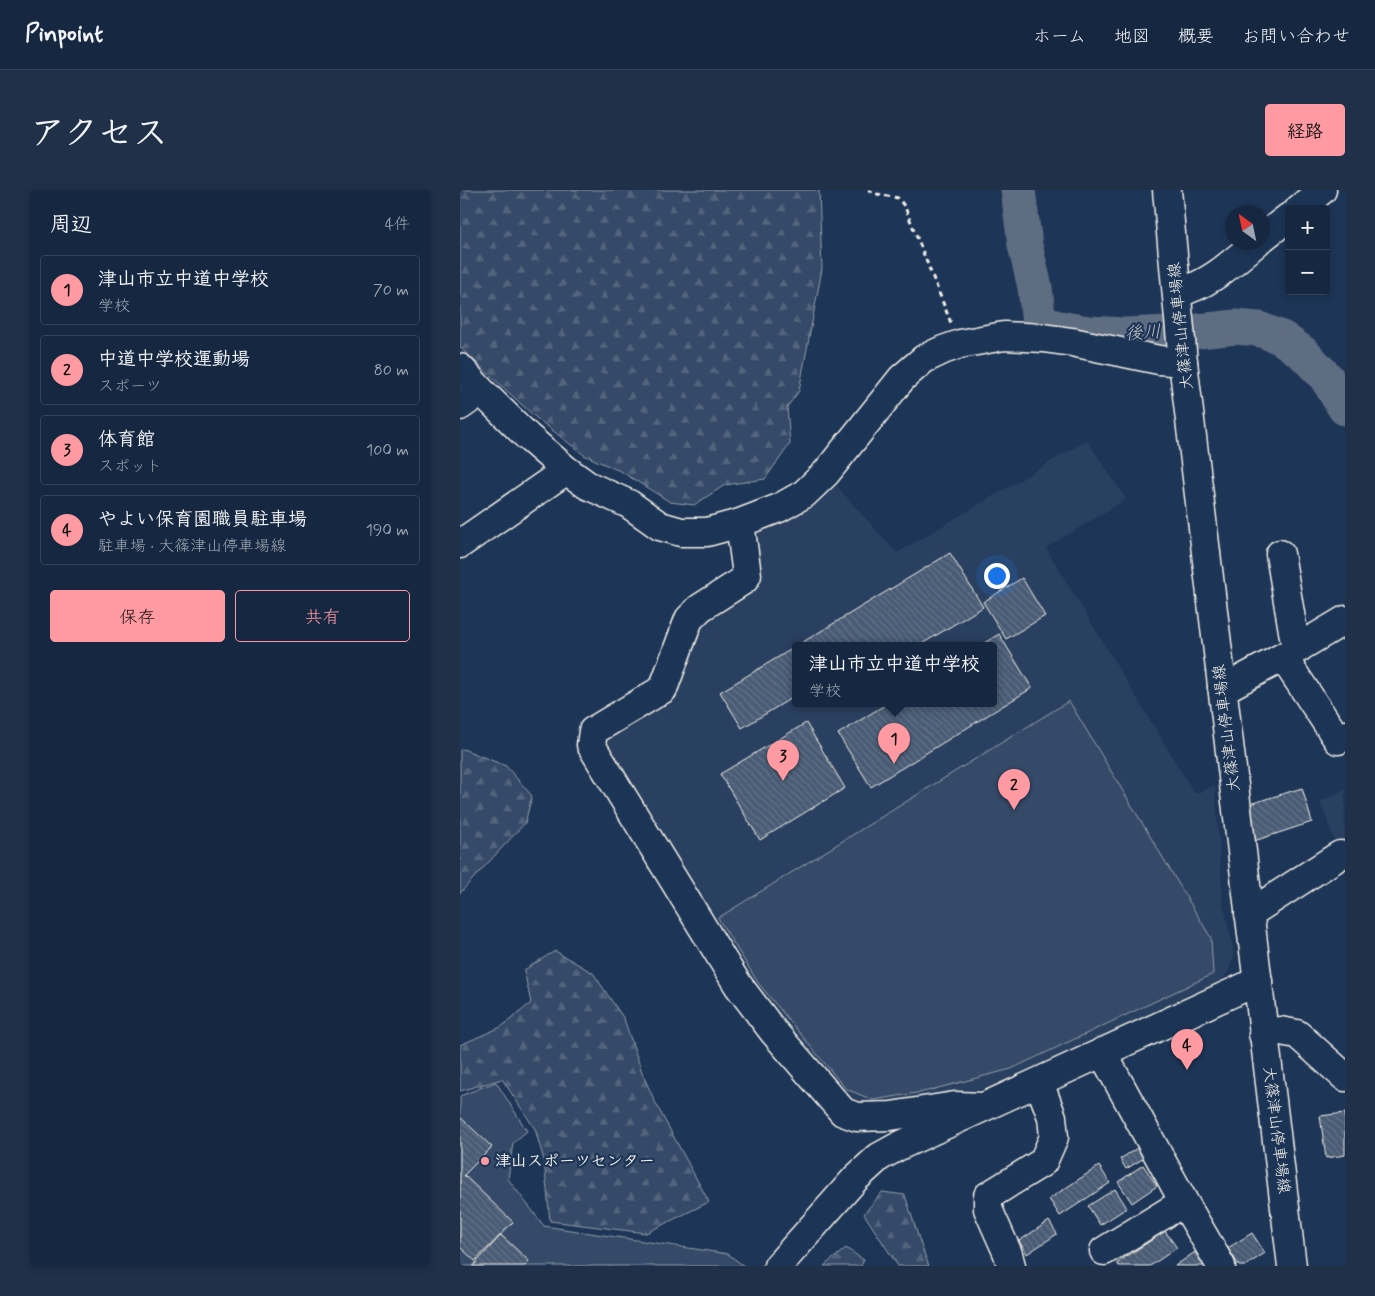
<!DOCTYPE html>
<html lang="ja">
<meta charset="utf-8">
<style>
:root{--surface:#162841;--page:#1f3048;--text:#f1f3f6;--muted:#9ea6b1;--line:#35445a;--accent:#ff9aa2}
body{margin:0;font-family:Mynerve,"Klee One",sans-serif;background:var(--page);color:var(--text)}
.controls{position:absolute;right:15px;top:15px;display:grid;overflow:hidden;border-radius:5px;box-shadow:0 2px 8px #0003}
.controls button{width:45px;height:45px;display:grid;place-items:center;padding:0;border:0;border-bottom:1px solid var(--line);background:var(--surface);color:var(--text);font:25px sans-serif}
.compass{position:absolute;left:765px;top:15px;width:45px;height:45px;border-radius:50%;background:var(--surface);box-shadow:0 2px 8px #0003;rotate:327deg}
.you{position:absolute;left:536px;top:385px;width:18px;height:18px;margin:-12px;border:4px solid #fff;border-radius:50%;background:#1a73e8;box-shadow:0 0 0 8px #1a73e833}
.badge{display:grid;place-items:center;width:32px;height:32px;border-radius:50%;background:var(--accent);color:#111;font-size:16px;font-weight:700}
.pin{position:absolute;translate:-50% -41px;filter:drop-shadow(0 1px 2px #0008)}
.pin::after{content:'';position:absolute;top:26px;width:18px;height:15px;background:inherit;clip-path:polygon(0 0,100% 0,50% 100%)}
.popup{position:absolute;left:332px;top:452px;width:205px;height:65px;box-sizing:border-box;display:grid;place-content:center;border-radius:5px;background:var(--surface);filter:drop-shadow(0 1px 4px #0005);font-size:16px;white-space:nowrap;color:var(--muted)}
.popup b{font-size:19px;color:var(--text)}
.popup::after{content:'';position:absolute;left:50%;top:100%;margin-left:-10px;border:10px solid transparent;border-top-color:var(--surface)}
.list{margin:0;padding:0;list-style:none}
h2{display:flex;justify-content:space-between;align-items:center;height:65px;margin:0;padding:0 20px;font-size:21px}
h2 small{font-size:16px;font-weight:400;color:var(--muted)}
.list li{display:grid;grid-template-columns:32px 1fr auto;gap:15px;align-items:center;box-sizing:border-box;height:70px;margin:0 10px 10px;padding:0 10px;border:1px solid var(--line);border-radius:5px}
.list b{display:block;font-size:19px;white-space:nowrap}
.list p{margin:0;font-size:16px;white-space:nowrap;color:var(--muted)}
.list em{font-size:16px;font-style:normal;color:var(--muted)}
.actions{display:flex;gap:10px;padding:15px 20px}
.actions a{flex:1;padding:11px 0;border:1px solid var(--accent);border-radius:5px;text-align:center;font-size:18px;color:var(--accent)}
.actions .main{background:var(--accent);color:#111}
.map{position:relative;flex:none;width:885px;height:1076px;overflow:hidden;border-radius:5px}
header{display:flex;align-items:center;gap:30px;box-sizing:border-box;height:70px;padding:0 25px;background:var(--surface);border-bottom:1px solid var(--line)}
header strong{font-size:24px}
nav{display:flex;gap:28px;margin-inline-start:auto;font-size:18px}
.intro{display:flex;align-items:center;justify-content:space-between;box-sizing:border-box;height:120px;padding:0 30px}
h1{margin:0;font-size:35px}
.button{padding:12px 22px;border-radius:5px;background:var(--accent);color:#111;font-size:18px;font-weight:700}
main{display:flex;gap:30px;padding:0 30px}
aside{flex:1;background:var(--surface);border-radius:5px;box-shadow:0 2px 8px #0003}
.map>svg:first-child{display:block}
.built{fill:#2a4060;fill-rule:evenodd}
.forest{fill:url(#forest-firs);stroke:#949ea8}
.green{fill:#354a67;stroke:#949ea8}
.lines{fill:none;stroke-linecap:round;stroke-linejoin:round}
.river{stroke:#5e6d82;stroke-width:35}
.building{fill:url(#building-back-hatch);stroke:#f4f1e8}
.minor-casing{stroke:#f4f1e8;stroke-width:31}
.major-casing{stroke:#f4f1e8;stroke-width:31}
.path{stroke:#f4f1e8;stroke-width:3;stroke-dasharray:5 4;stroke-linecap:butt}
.minor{stroke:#1d3557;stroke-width:28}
.major{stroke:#1d3557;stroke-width:28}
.poi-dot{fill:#ff9aa2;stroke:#1d3557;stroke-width:2}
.labels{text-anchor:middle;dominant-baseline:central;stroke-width:4.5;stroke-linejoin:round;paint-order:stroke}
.street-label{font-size:16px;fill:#f4f1e8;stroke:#1d3557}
.poi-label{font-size:16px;font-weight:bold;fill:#f4f1e8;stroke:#1d3557;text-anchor:start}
.water-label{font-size:18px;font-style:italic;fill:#c0c3c4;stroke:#1d3557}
</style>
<header>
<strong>Pinpoint</strong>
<nav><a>ホーム</a><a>地図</a><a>概要</a><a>お問い合わせ</a></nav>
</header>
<div class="intro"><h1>アクセス</h1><a class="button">経路</a></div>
<main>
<aside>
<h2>周辺<small>4件</small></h2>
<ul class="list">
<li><span class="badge">1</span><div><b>津山市立中道中学校</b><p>学校</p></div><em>70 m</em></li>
<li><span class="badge">2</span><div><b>中道中学校運動場</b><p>スポーツ</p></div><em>80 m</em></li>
<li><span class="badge">3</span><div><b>体育館</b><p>スポット</p></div><em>100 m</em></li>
<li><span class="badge">4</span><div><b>やよい保育園職員駐車場</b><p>駐車場 · 大篠津山停車場線</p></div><em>190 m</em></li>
</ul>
<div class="actions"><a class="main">保存</a><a>共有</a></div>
</aside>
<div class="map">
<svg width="885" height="1076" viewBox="0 0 885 1076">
<defs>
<pattern id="forest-firs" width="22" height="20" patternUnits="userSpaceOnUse" patternTransform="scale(1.25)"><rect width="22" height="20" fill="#354a67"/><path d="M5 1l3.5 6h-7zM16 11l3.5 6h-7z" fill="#53657d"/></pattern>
<pattern id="building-back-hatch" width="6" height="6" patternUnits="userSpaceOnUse" patternTransform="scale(1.25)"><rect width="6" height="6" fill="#485b74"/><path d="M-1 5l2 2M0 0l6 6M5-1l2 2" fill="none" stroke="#637388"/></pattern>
</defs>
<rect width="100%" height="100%" fill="#1d3557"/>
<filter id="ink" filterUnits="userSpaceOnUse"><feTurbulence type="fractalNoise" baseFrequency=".02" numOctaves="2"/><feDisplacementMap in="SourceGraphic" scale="10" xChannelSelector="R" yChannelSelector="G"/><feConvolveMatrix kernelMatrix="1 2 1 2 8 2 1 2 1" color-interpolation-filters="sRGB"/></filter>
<g filter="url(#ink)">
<path class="built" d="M 627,250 L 666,309 L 586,358 L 735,604 L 755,595 L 763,713 L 772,752 L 774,767 L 767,784 L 757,796 L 549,891 L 497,907 L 395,917 L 317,836 L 139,554 L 207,504 L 236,435 L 270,405 L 291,344 L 328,330 L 356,313 L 375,294 L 437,363 ZM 335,455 L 533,455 L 533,513 L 335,513 Z
M 885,599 L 885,670 L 880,665 L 860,612 Z"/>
<path class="forest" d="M 0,0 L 359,0 L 362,79 L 339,201 L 327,217 L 330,254 L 305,289 L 265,295 L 234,315 L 210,312 L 162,282 L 124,265 L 74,226 L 3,160 L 0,157 Z
M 3,559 L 46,576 L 72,606 L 65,633 L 0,703 L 0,560 Z
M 95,761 L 133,783 L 164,829 L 183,885 L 196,914 L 249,1012 L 186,1043 L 90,1031 L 84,970 L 75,939 L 42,889 L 0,901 L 0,855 L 41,837 L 71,813 L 64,780 Z
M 422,1002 L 445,1005 L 461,1055 L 469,1076 L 438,1076 L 404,1024 Z
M 386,1058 L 404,1070 L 401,1076 L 364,1076 Z"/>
<path class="green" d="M 609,511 L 751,748 L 753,784 L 551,879 L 463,902 L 413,910 L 386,899 L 299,794 L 258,728 Z
M 36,892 L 67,941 L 53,953 L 48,989 L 84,1036 L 268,1064 L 284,1076 L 0,1076 L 0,906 Z"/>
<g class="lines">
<path class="river" d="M 558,0 L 565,55 L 575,97 L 578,125 L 585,134 L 599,138 L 628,143 L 665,145 L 730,142 L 776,137 L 799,139 L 822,148 L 843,163 L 866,187 L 885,218"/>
</g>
<path class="building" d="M 490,363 L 523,417 L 460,455 L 338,455 Z
M 562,388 L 585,426 L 546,449 L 523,412 Z
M 539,444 L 572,498 L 411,597 L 378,544 L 428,513 L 533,513 L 533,455 L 521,455 Z
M 335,457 L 335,506 L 282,538 L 260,502 Z
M 346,533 L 385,598 L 300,650 L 260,584 Z
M 842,598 L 852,632 L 791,652 L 783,616 Z
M 885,923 L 885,965 L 866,968 L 860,926 Z
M 0,927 L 32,957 L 4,985 L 53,1032 L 15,1071 L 0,1057 Z
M 682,955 L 689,965 L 666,979 L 660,969 Z
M 683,975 L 697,996 L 672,1013 L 658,992 Z
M 639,976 L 650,993 L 600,1026 L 589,1009 Z
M 655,999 L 667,1018 L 640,1035 L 628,1016 Z
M 589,1031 L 597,1044 L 567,1064 L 559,1051 Z
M 705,1041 L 717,1058 L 690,1076 L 659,1076 L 657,1073 Z
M 792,1043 L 805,1063 L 785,1076 L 779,1076 L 768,1058 Z
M 41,1045 L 69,1071 L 65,1076 L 13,1076 Z
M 735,1062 L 744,1076 L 715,1076 Z"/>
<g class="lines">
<g class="minor-casing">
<path id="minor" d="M 839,19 L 862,0
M 802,48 L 829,27
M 717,103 C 749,95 772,73 797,52
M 0,178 L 21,201 L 68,247 L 105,279 L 127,295 L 169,314 L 200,336 L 221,342 L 247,342 L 280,333 L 319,318 L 344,304 L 366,283 L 442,188 L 464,169 L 483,160 L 500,154 L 544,146 L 583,148 L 612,152 L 699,170 L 723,172
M 0,216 L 21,201
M 280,333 L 287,385 L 284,390 L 240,418 L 229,429 L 203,499 L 133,541 L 131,555 L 278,795 L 313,841 L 383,922 L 397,927 L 431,926 L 495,916 L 524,917
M 0,354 L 101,284 L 105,279
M 820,364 L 834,447 L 839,458
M 823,467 L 878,550 L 885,545
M 762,497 L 773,494 L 823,467 L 885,430
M 789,724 L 880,665
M 803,844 L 820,841 L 837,844 L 885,887
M 642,862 L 724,1012 L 761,1076
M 644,1061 L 724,1012
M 318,1076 L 396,988 L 419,967 L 439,956 L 798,791
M 551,1076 L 548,1064 L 528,1019 L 528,1006 L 583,972 L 594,947 L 592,927 L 579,892"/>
</g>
<g class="major-casing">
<path id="major" d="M 707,0 L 723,172 L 832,1076"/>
</g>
<path class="path" d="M 408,0 L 417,4 L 438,8 L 445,17 L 491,133"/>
<use href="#minor" class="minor"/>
<use href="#major" class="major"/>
</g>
</g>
<circle class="poi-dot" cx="25" cy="971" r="5"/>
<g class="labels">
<g class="street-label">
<text transform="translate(721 136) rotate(-96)">大篠津山停車場線</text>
<text transform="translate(767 538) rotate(-97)">大篠津山停車場線</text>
<text transform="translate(816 940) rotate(83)">大篠津山停車場線</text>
</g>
<g class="poi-label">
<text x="35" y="971">津山スポーツセンター</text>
</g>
<g class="water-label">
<text transform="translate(683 143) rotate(-3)">後川</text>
</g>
</g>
</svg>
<div class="controls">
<button>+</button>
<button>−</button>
</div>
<svg class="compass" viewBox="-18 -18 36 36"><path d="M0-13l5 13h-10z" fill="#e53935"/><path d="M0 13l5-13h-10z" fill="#9ea6b1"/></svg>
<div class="you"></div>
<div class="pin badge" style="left:434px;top:574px">1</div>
<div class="popup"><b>津山市立中道中学校</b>学校</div>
<div class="pin badge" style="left:554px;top:620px">2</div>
<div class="pin badge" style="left:323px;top:591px">3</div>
<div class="pin badge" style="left:727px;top:880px">4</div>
</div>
</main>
